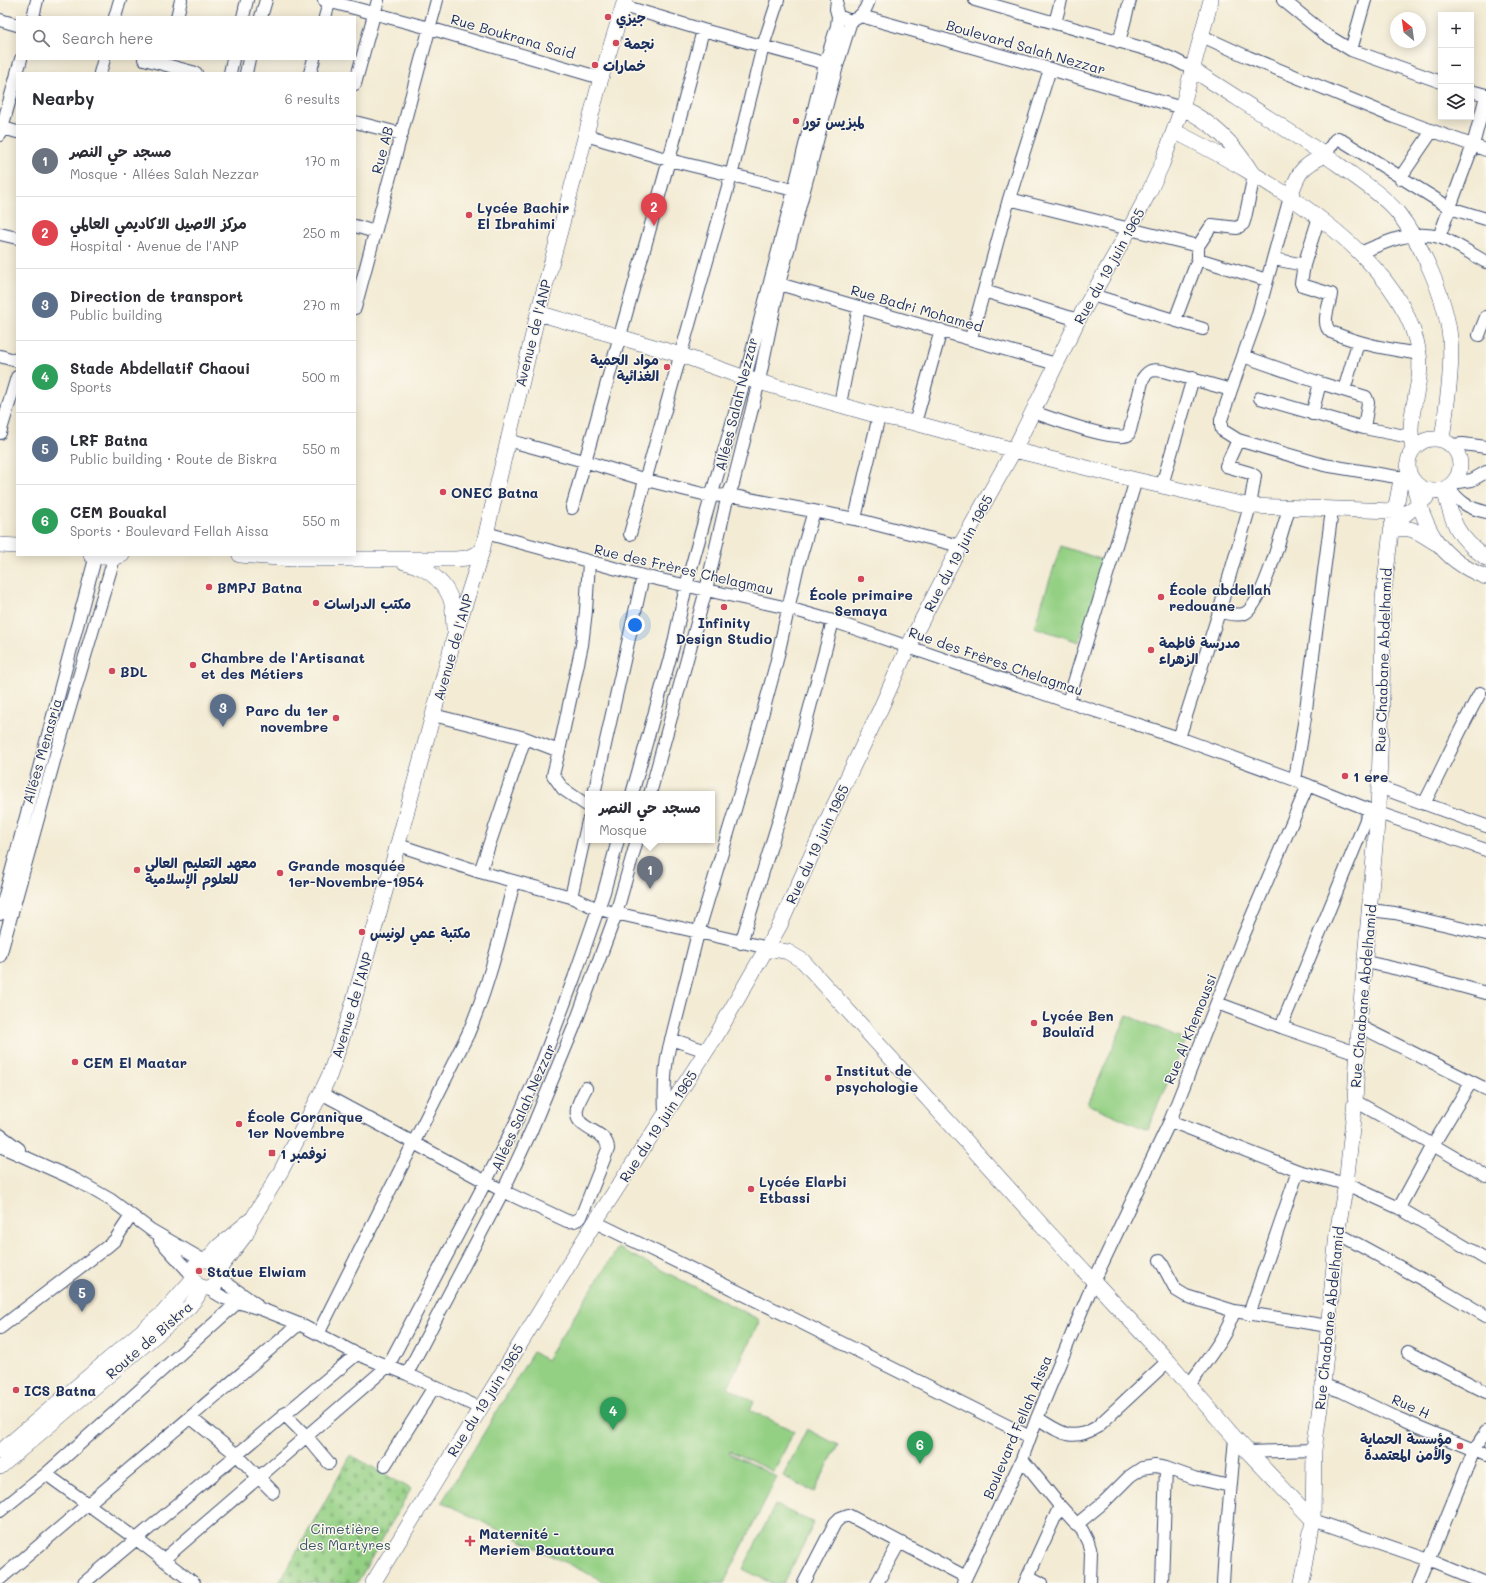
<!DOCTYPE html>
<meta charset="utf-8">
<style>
:root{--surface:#fff;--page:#f2f2f3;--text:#2b2b33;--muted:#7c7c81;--line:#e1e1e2;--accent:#d1495b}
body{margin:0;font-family:Mali,"Playpen Sans Arabic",sans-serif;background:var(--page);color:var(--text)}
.controls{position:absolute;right:12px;top:12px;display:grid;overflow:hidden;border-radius:0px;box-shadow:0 2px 10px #0003}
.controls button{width:36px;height:36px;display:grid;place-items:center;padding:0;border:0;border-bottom:1px solid var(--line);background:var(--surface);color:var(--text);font:20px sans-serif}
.compass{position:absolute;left:1390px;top:12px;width:36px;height:36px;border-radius:50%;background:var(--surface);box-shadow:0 2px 10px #0003;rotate:331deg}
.you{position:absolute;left:635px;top:625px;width:14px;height:14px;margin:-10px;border:3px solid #fff;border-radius:50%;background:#1a73e8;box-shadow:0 0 0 6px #1a73e833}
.badge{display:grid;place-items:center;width:26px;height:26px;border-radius:50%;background:var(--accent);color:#fff;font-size:13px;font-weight:700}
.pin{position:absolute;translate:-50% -33px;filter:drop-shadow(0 1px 2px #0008)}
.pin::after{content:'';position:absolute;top:21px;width:14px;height:12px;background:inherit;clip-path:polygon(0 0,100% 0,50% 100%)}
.popup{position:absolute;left:585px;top:791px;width:130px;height:52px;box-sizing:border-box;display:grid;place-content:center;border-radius:0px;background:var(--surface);filter:drop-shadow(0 1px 3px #0005);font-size:13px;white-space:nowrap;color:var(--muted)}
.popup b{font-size:15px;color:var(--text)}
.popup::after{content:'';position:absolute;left:50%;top:100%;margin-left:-8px;border:8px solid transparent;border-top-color:var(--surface)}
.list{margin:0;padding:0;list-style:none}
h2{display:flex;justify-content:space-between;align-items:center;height:52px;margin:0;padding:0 16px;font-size:17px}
h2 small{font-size:13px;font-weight:400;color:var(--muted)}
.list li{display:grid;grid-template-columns:26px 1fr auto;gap:12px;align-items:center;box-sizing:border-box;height:72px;padding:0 16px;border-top:1px solid var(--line)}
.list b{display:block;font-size:15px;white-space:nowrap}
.list p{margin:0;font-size:13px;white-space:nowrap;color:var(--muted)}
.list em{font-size:13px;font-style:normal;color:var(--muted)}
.icon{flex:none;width:22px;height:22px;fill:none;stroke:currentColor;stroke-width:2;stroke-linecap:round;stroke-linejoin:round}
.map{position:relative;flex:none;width:1486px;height:1583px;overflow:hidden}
.search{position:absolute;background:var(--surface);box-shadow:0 2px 10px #0003;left:16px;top:16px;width:340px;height:44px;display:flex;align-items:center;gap:10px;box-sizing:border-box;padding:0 14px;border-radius:0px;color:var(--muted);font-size:15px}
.panel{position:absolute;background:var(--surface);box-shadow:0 2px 10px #0003;left:16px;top:72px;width:340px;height:484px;border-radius:0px}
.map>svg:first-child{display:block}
.grass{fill:#94d084;stroke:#588071}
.cemetery{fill:url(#cemetery-stones);stroke:#588071}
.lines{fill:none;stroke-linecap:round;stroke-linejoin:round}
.minor-casing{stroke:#3b4b70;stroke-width:14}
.major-casing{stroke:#3b4b70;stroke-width:16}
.minor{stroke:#fff;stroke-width:12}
.major{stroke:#fff;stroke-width:15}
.poi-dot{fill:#d1495b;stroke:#fbf7ec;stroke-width:1.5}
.labels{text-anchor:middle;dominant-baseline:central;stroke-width:3;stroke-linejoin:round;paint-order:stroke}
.poi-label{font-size:14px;font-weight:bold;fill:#1b2f5e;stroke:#fbf7ec;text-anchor:start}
.street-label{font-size:14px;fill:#1b2f5e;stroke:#fbf7ec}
.park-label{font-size:14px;fill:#395768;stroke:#fbf7ec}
</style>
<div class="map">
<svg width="1486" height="1583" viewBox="0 0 1486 1583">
<defs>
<pattern id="cemetery-stones" width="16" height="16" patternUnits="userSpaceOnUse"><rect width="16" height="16" fill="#94d084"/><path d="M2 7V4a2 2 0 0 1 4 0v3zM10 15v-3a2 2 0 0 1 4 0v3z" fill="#7fb374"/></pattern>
</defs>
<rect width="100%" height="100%" fill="#fbf7ec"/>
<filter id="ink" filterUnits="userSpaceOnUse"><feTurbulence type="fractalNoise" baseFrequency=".025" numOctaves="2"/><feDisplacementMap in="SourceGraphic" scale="8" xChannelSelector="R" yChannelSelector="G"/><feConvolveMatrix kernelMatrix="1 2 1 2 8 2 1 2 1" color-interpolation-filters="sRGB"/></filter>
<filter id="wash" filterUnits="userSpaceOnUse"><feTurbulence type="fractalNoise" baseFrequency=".012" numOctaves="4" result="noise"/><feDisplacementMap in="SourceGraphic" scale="16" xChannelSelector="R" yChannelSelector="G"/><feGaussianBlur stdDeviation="0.9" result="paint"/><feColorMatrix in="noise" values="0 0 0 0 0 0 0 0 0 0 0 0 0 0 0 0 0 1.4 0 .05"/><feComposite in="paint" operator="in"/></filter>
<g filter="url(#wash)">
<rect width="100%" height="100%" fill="#f3ebd4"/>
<path class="grass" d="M 1061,546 L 1106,561 L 1079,642 L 1034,627 Z
M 1127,1015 L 1186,1040 L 1147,1130 L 1088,1104 Z
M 618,1248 L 760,1320 L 728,1387 L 754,1402 L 750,1410 L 794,1431 L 774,1472 L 730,1451 L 729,1453 L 777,1477 L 724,1583 L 607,1583 L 442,1502 L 533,1352 L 546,1360 Z
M 807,1429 L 838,1445 L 814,1492 L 783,1476 Z
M 775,1505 L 814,1523 L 784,1583 L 771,1583 L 743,1569 Z"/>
<path class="cemetery" d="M 351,1455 L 411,1489 L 357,1583 L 279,1583 Z"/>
</g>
<g filter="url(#ink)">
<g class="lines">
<g class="minor-casing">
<path id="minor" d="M 324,0 L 429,28 L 601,78
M 837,0 L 836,9 L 838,16 L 851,21 C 861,18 866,10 869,0
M 975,0 L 1156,52 L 1175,60 L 1192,69
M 1283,0 L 1325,34 L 1351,50 L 1441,82
M 623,6 L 703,30 L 832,65
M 861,16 L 1050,69 L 1182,108
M 33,17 L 37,0
M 115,17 L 120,0
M 177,17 L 181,0
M 243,17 L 247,0
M 261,17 L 266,0
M 325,17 L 330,0
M 0,20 L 17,25
M 1055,23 L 1061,0
M 1202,36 L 1248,57 L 1394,117 L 1486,150
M 1119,42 L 1130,0
M 1351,50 L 1365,0
M 144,59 L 196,73
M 17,73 L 21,59
M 100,73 L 104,59
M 230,73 L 233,59
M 246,73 L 249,59
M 310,73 L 314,59
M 355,84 L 378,0
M 1471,91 L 1486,95
M 355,122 L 402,134
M 0,127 L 17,132
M 0,135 L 17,74
M 586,135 L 669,160 L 794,190
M 1325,155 L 1335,140 L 1338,138 L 1450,208 L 1486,219
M 1400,178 L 1432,131
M 1290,197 L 1257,317 L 1231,390 L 1221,420 L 1221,426 L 1222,430 L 1238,440 L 1324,465 L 1403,478
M 1009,199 L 1198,246
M 355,226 L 375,232
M 0,234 L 17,238
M 1439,237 L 1473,145 L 1486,96
M 1360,253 C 1383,243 1413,229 1439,237 C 1452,241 1473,255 1486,262
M 1198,259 L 1267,280
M 1274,259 L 1304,265 L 1301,283 L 1302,285 L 1331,294 C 1330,305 1320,324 1331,332 C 1363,345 1387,349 1420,354
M 1304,265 L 1319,217
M 772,282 L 1056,364
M 984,291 L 1078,320
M 1092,295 L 1203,329
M 355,308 L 437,0
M 1175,320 L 1198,259 L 1198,246 L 1212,225 L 1237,228 L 1243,224 L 1245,218 L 1254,175
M 1479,335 L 1486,317
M 971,338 L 1009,199 L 1050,69
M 0,356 L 17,361
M 1243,356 L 1320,383 L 1366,397 L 1368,403 L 1364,428
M 1344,390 L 1358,343
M 1260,398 L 1364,428 L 1410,437
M 840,404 L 859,307
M 1033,412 C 1051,418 1114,442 1128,435 L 1130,430 L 1143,378 C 1149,370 1153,369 1163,371 L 1231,390
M 1312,414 L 1320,383
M 915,423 L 941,330
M 0,433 L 17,377
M 507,440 L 584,461 L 646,480 L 711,496 L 728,495 L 855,519 L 960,546
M 1451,445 L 1463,444 L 1486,447
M 1452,483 L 1472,480 L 1486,472
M 1162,485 L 1193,378
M 1448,487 C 1460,502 1467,508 1486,512
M 572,508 L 669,160 L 703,30
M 855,519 L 866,470 L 879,416
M 486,533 L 643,576 L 788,608 L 833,621 L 1068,702 L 1179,738 L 1295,780 L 1370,810 L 1486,850
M 630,534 L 731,176 L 763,46 L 778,0
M 1219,612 C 1226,613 1236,616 1243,614 C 1262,609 1283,528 1289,508
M 1068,702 L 1136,480
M 433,715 L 525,738 L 559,751 L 582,645 L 586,611 L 589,562
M 1179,738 L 1219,612 L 1250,506 L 1255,476 L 1250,473 L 1226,466 L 1238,440
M 559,751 L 553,775 L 563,789 L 588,806
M 1295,780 L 1305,717 L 1332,510
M 1379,787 L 1486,826
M 594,794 L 643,576
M 632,794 L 673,647 L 686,586 L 705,518 L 745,378 L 794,190 L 825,64 L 837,26 L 838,16
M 650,794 L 706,590 L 728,495 L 733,484 L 759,381 L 779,284 L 837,66 L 851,21
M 1424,804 C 1443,767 1460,729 1480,693
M 398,845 L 480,872 L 571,897 L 598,909 L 768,948
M 480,872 L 525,738
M 571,897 L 588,821
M 1370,910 L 1395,913 L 1486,934
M 0,914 L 96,555
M 741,943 L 786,797 L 833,621
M 0,956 L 54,761 L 115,555
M 1366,962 L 1402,970 L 1486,993
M 1217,1003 L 1281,1027 L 1357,1053
M 1359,1026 L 1486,1089
M 1281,1027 L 1370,810
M 671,1039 L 706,1051
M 321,1093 L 503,1191 L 567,1221 C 573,1222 576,1221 581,1217 L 608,1149 C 608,1129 573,1131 577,1109 C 578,1102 583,1094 586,1088
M 1355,1101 L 1433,1145 L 1486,1176
M 665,1112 C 664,1090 664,1069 669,1048 L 698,933 L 751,756 L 776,664 L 797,569 L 814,511
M 1170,1121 L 1298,1171 L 1346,1184 L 1399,1208 L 1486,1259
M 0,1135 L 19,1149
M 0,1146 L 76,1180 L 111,1200 L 151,1230 L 203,1260
M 1399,1208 L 1433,1145 L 1471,1082
M 595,1222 L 790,1317 L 1030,1437
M 1337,1233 L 1440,1289 L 1486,1316
M 160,1240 L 192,1275
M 1160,1260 L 1176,1290 L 1186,1296 L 1234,1311 L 1328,1326
M 219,1278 L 256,1304
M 207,1288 L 224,1298 L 261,1309 L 299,1324 L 357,1354 L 407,1374 L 480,1408
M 1249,1314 L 1298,1171
M 0,1328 L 108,1246 L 115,1240 L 131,1216
M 318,1334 L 468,1034 C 489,985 501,934 514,882
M 1408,1352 L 1486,1392
M 407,1374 L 503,1191 L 531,1131 L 574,1027 L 616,914 L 637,840
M 1189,1385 C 1205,1362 1226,1338 1234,1311
M 1323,1385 L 1341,1391 L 1397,1418 L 1486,1455
M 284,1414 L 307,1437 L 329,1463
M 191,1418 L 237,1455 L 273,1492
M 1037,1418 C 1060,1432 1071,1443 1097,1427 L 1168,1361
M 1248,1452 L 1314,1450
M 1022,1459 L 1060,1506 L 1082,1530 L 1088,1542 L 1091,1552 L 1090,1583
M 385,1465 L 434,1387
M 46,1474 L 136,1539 L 194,1583
M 0,1511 L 46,1474 L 237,1303
M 1313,1520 L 1429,1560 L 1485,1583
M 1076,1525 L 1104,1502 L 1130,1476 L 1142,1468 L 1155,1466 L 1166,1468 L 1194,1478 L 1230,1486
M 164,1559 L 388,1366 L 486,1181 L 515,1124 L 540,1068 L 574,978 L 604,892 L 618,840
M 1028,1576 L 1041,1583
M 0,1579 C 99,1494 200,1410 299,1324
M 84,1583 L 357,1354
M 804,1583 L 835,1523 L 840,1518 L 848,1515 L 966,1577
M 877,1583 L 899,1543
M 963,1583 L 1022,1459 L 1037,1418 L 1094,1281 L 1170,1121 L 1242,939 L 1308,785
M 1025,1583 L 1060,1506
M 1162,1583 L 1166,1468
M 1223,1583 L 1225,1550 L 1235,1438
M 1420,1583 L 1474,1450 L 1486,1432"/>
</g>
<g class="major-casing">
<path id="major" d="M 1192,69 C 1241,101 1291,131 1339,165 C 1359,180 1382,194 1398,213 C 1422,244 1446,299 1450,338 C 1453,372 1446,407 1442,440
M 1182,108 C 1214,123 1233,143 1252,173
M 1174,131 C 1258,174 1403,251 1419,354 C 1424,385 1405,414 1413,449
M 1290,197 C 1298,172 1301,167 1325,155
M 538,313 L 681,355 L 745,378 L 879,416 L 915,423 L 1014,450 L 1136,480 L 1250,506 L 1394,511
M1408 465a26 26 0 1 1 52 0a26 26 0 1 1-52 0Z
M 1413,481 C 1424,528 1438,559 1486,577
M 1444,489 C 1453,524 1456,536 1486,558
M 1392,525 L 1426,498
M 1391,531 C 1411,524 1419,533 1436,543
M 0,545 L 17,546
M 91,555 L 115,557 L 122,555
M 240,555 L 292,559 L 456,559 L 467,558 L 482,551
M 404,562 C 423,566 442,578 450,597 C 454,607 453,618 454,628
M 768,948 L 788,952 L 803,961 L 1049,1233 L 1168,1361 L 1235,1438 L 1313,1520
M 207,1260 L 219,1246 L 253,1218 L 281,1171 L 321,1093 L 330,1074 L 350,1014 L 384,895 L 454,638 L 482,551 L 538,313 L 601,78 L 625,0
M192 1274a14 14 0 1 1 28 0a14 14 0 1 1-28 0Z
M 219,1269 L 246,1234 L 250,1224
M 0,1452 L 163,1313 L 193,1279
M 0,1467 L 189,1307 L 197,1297 L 202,1287
M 373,1583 L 595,1222 L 716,1036 L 780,925 L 831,812 L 879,712 L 908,647 L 960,546 L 1014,450 L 1078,320 L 1129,230 L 1150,190 L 1162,164 L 1182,108 L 1211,0
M 1302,1583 L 1313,1520 L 1314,1450 L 1323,1385 L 1337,1233 L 1346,1184 L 1355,1101 L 1359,1026 L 1378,812 L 1382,698 L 1383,599 L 1390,539 L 1400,485 L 1403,478 L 1409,474"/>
</g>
<use href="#minor" class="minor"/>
<use href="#major" class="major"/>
</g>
</g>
<g class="poi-dot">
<circle cx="608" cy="17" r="4"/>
<circle cx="616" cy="43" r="4"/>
<circle cx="595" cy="65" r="4"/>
<circle cx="796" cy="121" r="4"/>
<circle cx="469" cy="215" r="4"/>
<circle cx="667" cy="367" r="4"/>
<circle cx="443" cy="492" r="4"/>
<circle cx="861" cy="579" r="4"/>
<circle cx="209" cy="587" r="4"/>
<circle cx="1161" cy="597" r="4"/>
<circle cx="316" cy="603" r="4"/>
<circle cx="724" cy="607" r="4"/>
<circle cx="1151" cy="650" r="4"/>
<circle cx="193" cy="665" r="4"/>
<circle cx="112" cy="671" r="4"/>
<circle cx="336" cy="718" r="4"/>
<circle cx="1345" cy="776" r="4"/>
<circle cx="137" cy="870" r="4"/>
<circle cx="280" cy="873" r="4"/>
<circle cx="362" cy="932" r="4"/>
<circle cx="1034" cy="1023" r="4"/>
<circle cx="75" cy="1062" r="4"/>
<circle cx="828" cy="1078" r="4"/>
<circle cx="239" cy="1124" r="4"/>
<rect x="268" y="1149" width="8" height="8" rx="2"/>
<circle cx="751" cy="1189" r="4"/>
<circle cx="199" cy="1271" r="4"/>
<circle cx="16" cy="1390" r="4"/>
<circle cx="1460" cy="1446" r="4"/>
<path d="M468 1535h4v4h4v4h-4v4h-4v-4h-4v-4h4z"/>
</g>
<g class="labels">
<g class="poi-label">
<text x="616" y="17">جيزي</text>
<text x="624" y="43">نجمة</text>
<text x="603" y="65">خمارات</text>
<text x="804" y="121">لمبزيس تور</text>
<text x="477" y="207">Lycée Bachir<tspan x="477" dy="16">El Ibrahimi</tspan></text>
<text x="659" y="359" text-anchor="end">مواد الحمية<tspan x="659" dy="16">الغذائية</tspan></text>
<text x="451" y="492">ONEC Batna</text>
<text x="217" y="587">BMPJ Batna</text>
<text x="1169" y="589">École abdellah<tspan x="1169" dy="16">redouane</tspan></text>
<text x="861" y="594" text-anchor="middle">École primaire<tspan x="861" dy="16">Semaya</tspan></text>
<text x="324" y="603">مكتب الدراسات</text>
<text x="724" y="622" text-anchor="middle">Infinity<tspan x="724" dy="16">Design Studio</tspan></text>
<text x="1159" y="642">مدرسة فاطمة<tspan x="1159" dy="16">الزهراء</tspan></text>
<text x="201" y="657">Chambre de l'Artisanat<tspan x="201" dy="16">et des Métiers</tspan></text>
<text x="120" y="671">BDL</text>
<text x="328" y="710" text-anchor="end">Parc du 1er<tspan x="328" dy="16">novembre</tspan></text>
<text x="1353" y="776">1 ere</text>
<text x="145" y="862">معهد التعليم العالي<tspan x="145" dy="16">للعلوم الإسلامية</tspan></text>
<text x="288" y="865">Grande mosquée<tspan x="288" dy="16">1er-Novembre-1954</tspan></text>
<text x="370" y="932">مكتبة عمي لونيس</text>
<text x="1042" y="1015">Lycée Ben<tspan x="1042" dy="16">Boulaïd</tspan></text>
<text x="83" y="1062">CEM El Maatar</text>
<text x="836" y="1070">Institut de<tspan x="836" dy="16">psychologie</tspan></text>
<text x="247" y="1116">École Coranique<tspan x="247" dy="16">1er Novembre</tspan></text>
<text x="280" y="1153">1 نوفمبر</text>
<text x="759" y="1181">Lycée Elarbi<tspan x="759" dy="16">Etbassi</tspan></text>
<text x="207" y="1271">Statue Elwiam</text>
<text x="24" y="1390">ICS Batna</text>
<text x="1452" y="1438" text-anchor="end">مؤسسة الحماية<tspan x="1452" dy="16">والأمن المعتمدة</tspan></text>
<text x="479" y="1533">Maternité -<tspan x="479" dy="16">Meriem Bouattoura</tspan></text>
</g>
<g class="street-label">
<text transform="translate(513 36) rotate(16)">Rue Boukrana Said</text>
<text transform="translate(1026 47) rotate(16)">Boulevard Salah Nezzar</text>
<text transform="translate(382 150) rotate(-75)">Rue AB</text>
<text transform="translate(1109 266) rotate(-61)">Rue du 19 juin 1965</text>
<text transform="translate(917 308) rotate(16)">Rue Badri Mohamed</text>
<text transform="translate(533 333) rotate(-76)">Avenue de l'ANP</text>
<text transform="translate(736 404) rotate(-76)">Allées Salah Nezzar</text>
<text transform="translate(958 553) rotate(-62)">Rue du 19 juin 1965</text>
<text transform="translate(684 569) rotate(13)">Rue des Frères Chelagmau</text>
<text transform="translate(453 647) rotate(-74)">Avenue de l'ANP</text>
<text transform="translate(1383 660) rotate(-88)">Rue Chaabane Abdelhamid</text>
<text transform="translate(996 661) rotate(19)">Rue des Frères Chelagmau</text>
<text transform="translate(42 751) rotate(-74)">Allées Menasria</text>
<text transform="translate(817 844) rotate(-65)">Rue du 19 juin 1965</text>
<text transform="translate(1363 996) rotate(-85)">Rue Chaabane Abdelhamid</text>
<text transform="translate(352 1005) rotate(-73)">Avenue de l'ANP</text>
<text transform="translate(1190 1029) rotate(-68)">Rue Al Khemoussi</text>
<text transform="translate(523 1107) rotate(-66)">Allées Salah Nezzar</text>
<text transform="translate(658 1126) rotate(-57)">Rue du 19 juin 1965</text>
<text transform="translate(1329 1318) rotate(-84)">Rue Chaabane Abdelhamid</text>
<text transform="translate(149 1340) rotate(-41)">Route de Biskra</text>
<text transform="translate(485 1400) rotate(-58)">Rue du 19 juin 1965</text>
<text transform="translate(1411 1406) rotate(24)">Rue H</text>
<text transform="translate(1017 1427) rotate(-67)">Boulevard Fellah Aissa</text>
</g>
<g class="park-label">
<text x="345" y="1528">Cimetière<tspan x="345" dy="16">des Martyres</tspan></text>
</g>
</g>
</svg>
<div class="controls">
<button>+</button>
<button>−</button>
<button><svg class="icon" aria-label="layers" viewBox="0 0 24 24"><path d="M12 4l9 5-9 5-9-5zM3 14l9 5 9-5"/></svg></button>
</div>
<svg class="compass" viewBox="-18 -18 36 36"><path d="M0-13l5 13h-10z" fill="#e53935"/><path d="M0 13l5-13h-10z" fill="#7c7c81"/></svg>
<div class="you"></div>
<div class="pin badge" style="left:650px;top:889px;background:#6b7280">1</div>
<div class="popup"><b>مسجد حي النصر</b>Mosque</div>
<div class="pin badge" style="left:654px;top:226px;background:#e0444e">2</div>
<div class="pin badge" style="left:223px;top:727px;background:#5c6f8a">3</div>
<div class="pin badge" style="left:613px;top:1430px;background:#2e9e5b">4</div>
<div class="pin badge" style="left:82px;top:1312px;background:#5c6f8a">5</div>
<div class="pin badge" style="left:920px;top:1464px;background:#2e9e5b">6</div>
<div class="search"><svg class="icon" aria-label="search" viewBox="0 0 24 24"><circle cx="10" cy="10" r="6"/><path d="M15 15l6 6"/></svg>Search here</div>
<section class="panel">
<h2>Nearby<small>6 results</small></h2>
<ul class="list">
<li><span class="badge" style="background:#6b7280">1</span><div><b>مسجد حي النصر</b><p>Mosque · Allées Salah Nezzar</p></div><em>170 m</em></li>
<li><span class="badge" style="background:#e0444e">2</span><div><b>مركز الاصيل الاكاديمي العالمي</b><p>Hospital · Avenue de l'ANP</p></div><em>250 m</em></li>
<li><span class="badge" style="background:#5c6f8a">3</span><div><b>Direction de transport</b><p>Public building</p></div><em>270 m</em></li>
<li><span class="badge" style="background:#2e9e5b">4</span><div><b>Stade Abdellatif Chaoui</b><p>Sports</p></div><em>500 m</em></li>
<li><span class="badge" style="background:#5c6f8a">5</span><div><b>LRF Batna</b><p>Public building · Route de Biskra</p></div><em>550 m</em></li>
<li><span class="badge" style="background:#2e9e5b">6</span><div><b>CEM Bouakal</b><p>Sports · Boulevard Fellah Aissa</p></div><em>550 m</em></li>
</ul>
</section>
</div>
